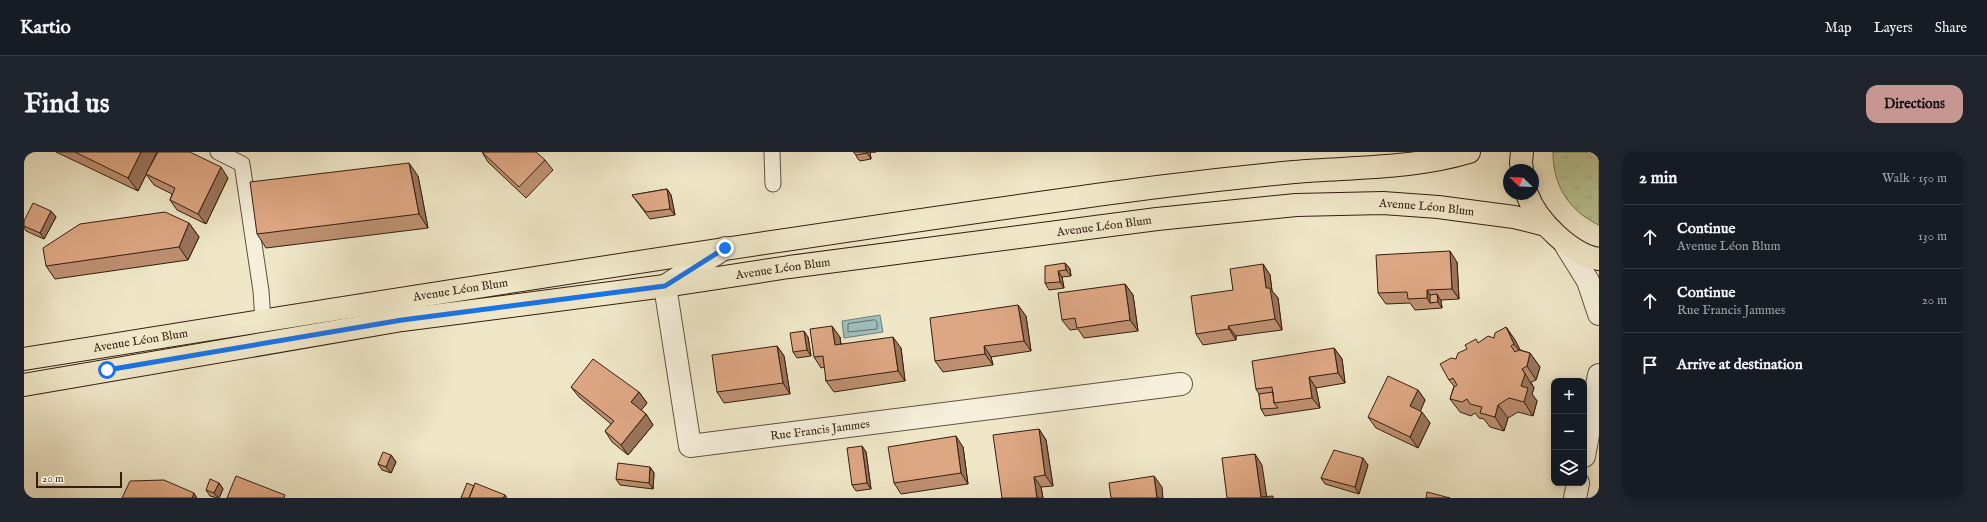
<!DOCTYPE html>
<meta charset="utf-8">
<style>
:root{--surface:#171b24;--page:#20242c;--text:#f1f3f6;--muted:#9ea1a6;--line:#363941;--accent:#c59692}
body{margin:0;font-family:"IM FELL English",serif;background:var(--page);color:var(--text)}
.controls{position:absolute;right:12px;bottom:12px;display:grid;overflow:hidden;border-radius:8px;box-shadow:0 2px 10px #0003}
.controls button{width:36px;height:36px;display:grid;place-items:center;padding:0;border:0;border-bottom:1px solid var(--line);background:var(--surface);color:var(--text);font:20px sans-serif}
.compass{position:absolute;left:1479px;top:12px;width:36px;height:36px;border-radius:50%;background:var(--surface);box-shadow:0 2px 10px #0003;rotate:293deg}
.scale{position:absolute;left:12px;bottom:10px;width:86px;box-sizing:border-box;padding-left:4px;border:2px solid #341f0f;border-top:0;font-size:11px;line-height:14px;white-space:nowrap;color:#341f0f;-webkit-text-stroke:3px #f5efdb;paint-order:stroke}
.stop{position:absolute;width:12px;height:12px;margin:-9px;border:3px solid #1a73e8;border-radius:50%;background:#fff}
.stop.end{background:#1a73e8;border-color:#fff;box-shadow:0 1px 4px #0008}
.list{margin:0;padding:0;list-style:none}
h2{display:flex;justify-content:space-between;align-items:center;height:52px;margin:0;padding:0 16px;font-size:17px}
h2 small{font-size:13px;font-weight:400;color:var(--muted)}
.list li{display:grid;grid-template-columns:26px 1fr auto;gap:12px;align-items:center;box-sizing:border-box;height:64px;padding:0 16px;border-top:1px solid var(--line)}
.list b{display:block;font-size:15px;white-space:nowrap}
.list p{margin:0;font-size:13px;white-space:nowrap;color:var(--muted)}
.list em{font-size:13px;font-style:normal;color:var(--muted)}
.icon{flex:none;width:22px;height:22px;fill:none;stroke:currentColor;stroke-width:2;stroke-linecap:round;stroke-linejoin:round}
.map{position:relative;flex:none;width:1575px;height:346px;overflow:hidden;border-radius:12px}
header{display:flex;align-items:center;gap:24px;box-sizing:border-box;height:56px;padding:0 20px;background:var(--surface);border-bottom:1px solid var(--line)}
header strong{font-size:19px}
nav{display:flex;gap:22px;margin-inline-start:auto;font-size:14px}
.intro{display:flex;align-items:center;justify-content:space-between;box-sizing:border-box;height:96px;padding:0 24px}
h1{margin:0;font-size:28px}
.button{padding:10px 18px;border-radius:12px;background:var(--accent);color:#111;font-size:14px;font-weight:700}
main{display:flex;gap:24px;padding:0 24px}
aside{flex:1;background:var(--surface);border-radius:12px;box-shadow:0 2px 10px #0003}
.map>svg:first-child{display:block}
.grass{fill:url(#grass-tufts);stroke:#767252}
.water{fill:#9dbebe;stroke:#737e78}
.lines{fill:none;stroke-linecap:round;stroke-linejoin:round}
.shore{stroke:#686e66;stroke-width:1}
.service-casing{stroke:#63513d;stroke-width:17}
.minor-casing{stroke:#63513d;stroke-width:24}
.tertiary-casing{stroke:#63513d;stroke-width:24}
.primary-casing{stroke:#341f0f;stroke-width:24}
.service{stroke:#f5efdb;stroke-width:15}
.minor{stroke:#f5efdb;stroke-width:22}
.tertiary{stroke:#f5efdb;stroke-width:22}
.primary{stroke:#efe7c8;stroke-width:22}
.wall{fill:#be9071;stroke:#341f0f}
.shaded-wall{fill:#9b755c;stroke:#341f0f}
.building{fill:#dda783;stroke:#341f0f}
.route{stroke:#1a73e8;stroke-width:5}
.labels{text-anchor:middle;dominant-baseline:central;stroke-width:4;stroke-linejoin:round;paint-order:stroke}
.street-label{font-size:12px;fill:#341f0f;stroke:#f5efdb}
</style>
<header>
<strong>Kartio</strong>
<nav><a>Map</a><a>Layers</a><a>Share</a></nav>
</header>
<div class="intro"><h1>Find us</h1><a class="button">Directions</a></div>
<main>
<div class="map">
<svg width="1575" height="346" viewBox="0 0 1575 346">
<defs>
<pattern id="grass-tufts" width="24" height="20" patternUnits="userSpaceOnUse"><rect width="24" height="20" fill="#b9c596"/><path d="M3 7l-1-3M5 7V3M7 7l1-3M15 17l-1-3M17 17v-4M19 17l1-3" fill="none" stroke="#a0a980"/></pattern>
</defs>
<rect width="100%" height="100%" fill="#efe7c8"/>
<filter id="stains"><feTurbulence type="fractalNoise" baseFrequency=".005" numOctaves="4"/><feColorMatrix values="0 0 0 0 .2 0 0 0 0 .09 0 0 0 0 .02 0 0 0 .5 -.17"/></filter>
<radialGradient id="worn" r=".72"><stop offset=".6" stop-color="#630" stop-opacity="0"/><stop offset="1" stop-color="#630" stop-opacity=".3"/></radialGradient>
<path class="grass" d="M 1529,0 L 1575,0 L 1575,73 C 1570,71 1566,68 1561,65 C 1539,49 1529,27 1529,0 Z"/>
<path class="water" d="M 856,163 L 859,180 L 820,186 L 818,169 Z"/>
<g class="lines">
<path class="shore" d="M 851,168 L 853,170 L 853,177 L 824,180 L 824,172 Z"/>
<g class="service-casing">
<path id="service" d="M 194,0 L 218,12 L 237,139 L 239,169
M 748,0 L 749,32"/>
</g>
<g class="minor-casing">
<g id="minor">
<path id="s1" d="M 701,96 L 641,134 L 666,294 L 1157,232"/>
</g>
</g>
<g class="tertiary-casing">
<path id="tertiary" d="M 1541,92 L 1564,129 L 1575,162
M 1560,304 L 1575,223
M 1551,346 L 1554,331"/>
</g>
<g class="primary-casing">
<g id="primary">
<path d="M 1498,0 L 1497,10 L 1498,18"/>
<path d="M 1503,42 C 1512,68 1547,103 1575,107"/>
<path id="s2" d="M 0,207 C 340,152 681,98 1023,50 C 1105,38 1187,28 1270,20 C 1328,15 1388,17 1445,0"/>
<path id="s3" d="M 0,233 L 378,168 L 641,134 L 765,115 L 1133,67 L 1272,53 L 1359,51 L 1414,55 L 1490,65 L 1522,73"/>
</g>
</g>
<use href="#service" class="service"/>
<use href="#minor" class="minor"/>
<use href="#tertiary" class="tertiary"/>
<use href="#primary" class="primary"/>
</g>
<path class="wall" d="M 32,0 L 133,0 L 114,39 Z
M 458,0 L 521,8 L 529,18 L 502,46 L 464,10 Z
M 830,0 L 852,0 L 846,0 L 847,7 L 836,9 L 834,7 Z
M 122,22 L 204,26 L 182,72 L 153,58 L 146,48 L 148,42 L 130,33 Z
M 394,24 L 404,76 L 242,96 L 233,82 Z
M 643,37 L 647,43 L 651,63 L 626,67 L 608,43 Z
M 27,59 L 32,65 L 20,87 L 2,79 L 0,76 L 0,69 Z
M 165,71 L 175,85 L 164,108 L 31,127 L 22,114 Z
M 1433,110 L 1435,147 L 1417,148 L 1418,156 L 1391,158 L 1386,151 L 1362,152 L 1354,141 Z
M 1041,111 L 1046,117 L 1047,124 L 1038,125 L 1040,136 L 1025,138 L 1021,131 Z
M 1239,112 L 1246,123 L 1248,139 L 1254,146 L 1258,178 L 1212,184 L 1212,188 L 1179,193 L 1172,182 L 1209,138 Z
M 1101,132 L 1109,143 L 1114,179 L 1060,186 L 1054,177 L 1046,178 L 1038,168 Z
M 1002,164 L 1007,199 L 967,205 L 969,213 L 919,220 L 911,209 Z
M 1482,175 L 1491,188 L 1496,198 L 1506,201 L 1516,215 L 1512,228 L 1507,230 L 1510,236 L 1508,242 L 1513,249 L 1509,264 L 1494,260 L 1484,266 L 1480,279 L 1466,275 L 1460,267 L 1455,266 L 1451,261 L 1447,264 L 1436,260 L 1426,247 L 1430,234 L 1425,228 L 1432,207 L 1455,191 L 1470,186 Z
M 784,185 L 787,204 L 773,206 L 769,200 Z
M 816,185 L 817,192 L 877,196 L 881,229 L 810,240 L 802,229 L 801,215 L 797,216 L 790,205 Z
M 753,194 L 760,204 L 766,242 L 700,251 L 693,240 Z
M 1310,196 L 1318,207 L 1321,231 L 1292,236 L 1296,256 L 1241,264 L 1237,257 L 1235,242 L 1232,237 Z
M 547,235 L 615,240 L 623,251 L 617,258 L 622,262 L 629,273 L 604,303 L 588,290 L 581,279 L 587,272 L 555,245 Z
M 1394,238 L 1401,248 L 1396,259 L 1406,271 L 1394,296 L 1352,276 L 1344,265 Z
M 1015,277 L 1022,288 L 1029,334 L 1017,335 L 1019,346 L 978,346 Z
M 838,294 L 842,300 L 847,337 L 832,339 L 828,333 Z
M 939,295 L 944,332 L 877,342 L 870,331 Z
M 367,303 L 372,310 L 367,321 L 358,318 L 354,312 Z
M 1344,313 L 1335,342 L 1301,332 L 1297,326 Z
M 626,315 L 630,321 L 629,337 L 596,333 L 592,327 Z
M 195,331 L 199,337 L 195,346 L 193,346 L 186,344 L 182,338 Z"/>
<path class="shaded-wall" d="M 117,0 L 133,0 L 114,39 L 104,26 Z
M 842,0 L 846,0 L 847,7 L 843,1 Z
M 385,11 L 394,24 L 404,76 L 395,62 Z
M 197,15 L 204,26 L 182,72 L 174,62 Z
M 643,37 L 647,43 L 651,63 L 646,57 Z
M 27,59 L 32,65 L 20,87 L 16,81 Z
M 165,71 L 175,85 L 164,108 L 155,95 Z
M 1426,99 L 1433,110 L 1435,147 L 1428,137 Z
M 1041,111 L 1046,117 L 1047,124 L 1042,118 Z
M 1239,112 L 1246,123 L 1248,139 L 1254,146 L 1258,178 L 1251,167 L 1242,136 Z
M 1034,119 L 1038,125 L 1040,136 L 1036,130 Z
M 1101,132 L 1109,143 L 1114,179 L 1106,168 Z
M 1403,138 L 1410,149 L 1406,151 L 1403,146 Z
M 1413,142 L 1417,149 L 1418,156 L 1414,150 Z
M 994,153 L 1002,164 L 1007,199 L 1000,189 Z
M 808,174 L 816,185 L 818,204 L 811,193 Z
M 1204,174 L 1212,184 L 1212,188 L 1205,177 Z
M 1482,175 L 1491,188 L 1500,205 L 1490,192 Z
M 780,179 L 784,185 L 787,204 L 783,198 Z
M 869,185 L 877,196 L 881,229 L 874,219 Z
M 753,194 L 760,204 L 766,242 L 759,231 Z
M 960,194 L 967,205 L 969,213 L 961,202 Z
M 1310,196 L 1318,207 L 1321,231 L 1314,221 Z
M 1506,201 L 1516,215 L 1512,228 L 1503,214 Z
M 1498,217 L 1510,236 L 1508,242 L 1513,249 L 1509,264 L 1500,250 L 1497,234 Z
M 1285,225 L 1292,236 L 1296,256 L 1288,246 Z
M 1394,238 L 1401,248 L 1394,265 L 1386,254 Z
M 615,240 L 623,251 L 615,261 L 607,250 Z
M 1474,253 L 1484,266 L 1480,279 L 1471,265 Z
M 1398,260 L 1406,271 L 1394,296 L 1386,285 Z
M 622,262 L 629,273 L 604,303 L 597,293 Z
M 1015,277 L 1022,288 L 1029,334 L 1021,323 Z
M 932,284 L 939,295 L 944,332 L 937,321 Z
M 838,294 L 842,300 L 847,337 L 843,331 Z
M 1231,302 L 1238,313 L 1243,346 L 1237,345 Z
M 367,303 L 372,310 L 367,321 L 362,315 Z
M 1339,306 L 1344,313 L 1335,342 L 1331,335 Z
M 626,315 L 630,321 L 629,337 L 625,331 Z
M 1130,324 L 1138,335 L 1139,346 L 1133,346 Z
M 1010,325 L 1017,335 L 1019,346 L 1013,346 Z
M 195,331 L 199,337 L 195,346 L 194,346 L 190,341 Z
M 170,341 L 173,346 L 168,346 Z
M 481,343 L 483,346 L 479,346 Z"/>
<path class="building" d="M 51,0 L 117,0 L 104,26 Z
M 134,0 L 166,0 L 197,15 L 174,62 L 146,48 L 151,36 L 122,22 Z
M 458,0 L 512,0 L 521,8 L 495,35 Z
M 830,0 L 842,0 L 843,1 L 832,3 L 830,1 Z
M 385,11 L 395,62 L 233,82 L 226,30 Z
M 643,37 L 646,57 L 622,60 L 608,43 Z
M 9,51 L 27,59 L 16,81 L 0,74 L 0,69 Z
M 141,60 L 165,71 L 155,95 L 22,114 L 19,96 L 56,72 Z
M 1426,99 L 1428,137 L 1403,138 L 1403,146 L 1384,147 L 1383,140 L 1354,141 L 1352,103 Z
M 1041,111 L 1042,118 L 1034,119 L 1036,130 L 1021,131 L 1021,114 Z
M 1239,112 L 1242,136 L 1246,136 L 1251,167 L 1204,174 L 1205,177 L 1172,182 L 1167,144 L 1209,138 L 1206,117 Z
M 1101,132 L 1106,168 L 1053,176 L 1051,166 L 1038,168 L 1034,141 Z
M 1413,142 L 1414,150 L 1406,151 L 1406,143 Z
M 994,153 L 1000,189 L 960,194 L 961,202 L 911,209 L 906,166 Z
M 808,174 L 811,193 L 869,185 L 874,219 L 802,229 L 799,204 L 790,205 L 786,177 Z
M 1482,175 L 1490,192 L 1487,194 L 1491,200 L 1495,198 L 1506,201 L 1503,214 L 1498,217 L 1501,222 L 1497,234 L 1504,236 L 1500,250 L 1485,246 L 1474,253 L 1471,265 L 1456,261 L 1458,255 L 1446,252 L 1443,247 L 1438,250 L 1426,247 L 1430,235 L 1433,233 L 1429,226 L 1425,228 L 1416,212 L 1427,206 L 1432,207 L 1434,201 L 1443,197 L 1441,193 L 1452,187 L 1454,191 L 1464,184 L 1470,186 L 1471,181 Z
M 780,179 L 783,198 L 769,200 L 766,181 Z
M 753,194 L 759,231 L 693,240 L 688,203 Z
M 1310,196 L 1314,221 L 1285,225 L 1288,246 L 1250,251 L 1248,235 L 1232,237 L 1228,209 Z
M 569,207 L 615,240 L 607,250 L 622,262 L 597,293 L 581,279 L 590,269 L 547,235 Z
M 1364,224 L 1394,238 L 1386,254 L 1398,260 L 1386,285 L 1344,265 Z
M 1249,240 L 1250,251 L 1254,256 L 1237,257 L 1235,242 Z
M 1015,277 L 1021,323 L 1010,325 L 1013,346 L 978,346 L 969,283 Z
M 932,284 L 937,321 L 870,331 L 864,295 Z
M 838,294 L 843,331 L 828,333 L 823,296 Z
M 1310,298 L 1339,306 L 1331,335 L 1297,326 Z
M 359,300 L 367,303 L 362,315 L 354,312 Z
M 1231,302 L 1237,345 L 1249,344 L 1249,346 L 1203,346 L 1198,306 Z
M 594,311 L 626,315 L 625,331 L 592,327 Z
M 212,324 L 261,343 L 260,346 L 203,346 Z
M 1130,324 L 1133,346 L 1087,346 L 1085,331 Z
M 186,327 L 195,331 L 190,341 L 182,338 Z
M 140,328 L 170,341 L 168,346 L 98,346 L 106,329 Z
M 443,331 L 450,334 L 445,346 L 437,346 Z
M 451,331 L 481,343 L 479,346 L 445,346 Z
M 1403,340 L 1426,346 L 1402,346 Z"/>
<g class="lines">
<path class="route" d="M 83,218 L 378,168 L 641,134 L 701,96"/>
</g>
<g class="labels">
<g class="street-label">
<text stroke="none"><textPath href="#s3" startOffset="1416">Avenue Léon Blum</textPath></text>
<text stroke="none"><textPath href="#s3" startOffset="1092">Avenue Léon Blum</textPath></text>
<text stroke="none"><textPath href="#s3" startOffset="768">Avenue Léon Blum</textPath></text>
<text stroke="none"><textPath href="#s2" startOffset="442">Avenue Léon Blum</textPath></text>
<text stroke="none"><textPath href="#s2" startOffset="118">Avenue Léon Blum</textPath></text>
<text stroke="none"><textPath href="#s1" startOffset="364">Rue Francis Jammes</textPath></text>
</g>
</g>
<rect width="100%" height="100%" filter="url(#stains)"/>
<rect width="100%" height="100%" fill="url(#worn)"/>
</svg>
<div class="controls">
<button>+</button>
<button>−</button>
<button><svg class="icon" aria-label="layers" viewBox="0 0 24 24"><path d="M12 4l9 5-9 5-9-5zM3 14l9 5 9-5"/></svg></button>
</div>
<svg class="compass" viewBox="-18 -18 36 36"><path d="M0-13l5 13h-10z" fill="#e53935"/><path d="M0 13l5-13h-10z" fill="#9ea1a6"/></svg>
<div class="scale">20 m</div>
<div class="stop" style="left:83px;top:218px"></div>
<div class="stop end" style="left:701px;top:96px"></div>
</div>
<aside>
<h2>2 min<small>Walk · 150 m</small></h2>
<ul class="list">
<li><svg class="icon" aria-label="ahead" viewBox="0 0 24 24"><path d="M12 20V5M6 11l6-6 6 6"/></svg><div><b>Continue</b><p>Avenue Léon Blum</p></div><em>130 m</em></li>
<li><svg class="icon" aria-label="ahead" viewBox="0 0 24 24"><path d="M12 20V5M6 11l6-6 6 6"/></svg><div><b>Continue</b><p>Rue Francis Jammes</p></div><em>20 m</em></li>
<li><svg class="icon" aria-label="arrive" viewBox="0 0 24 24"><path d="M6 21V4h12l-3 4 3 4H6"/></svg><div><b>Arrive at destination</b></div></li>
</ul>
</aside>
</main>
